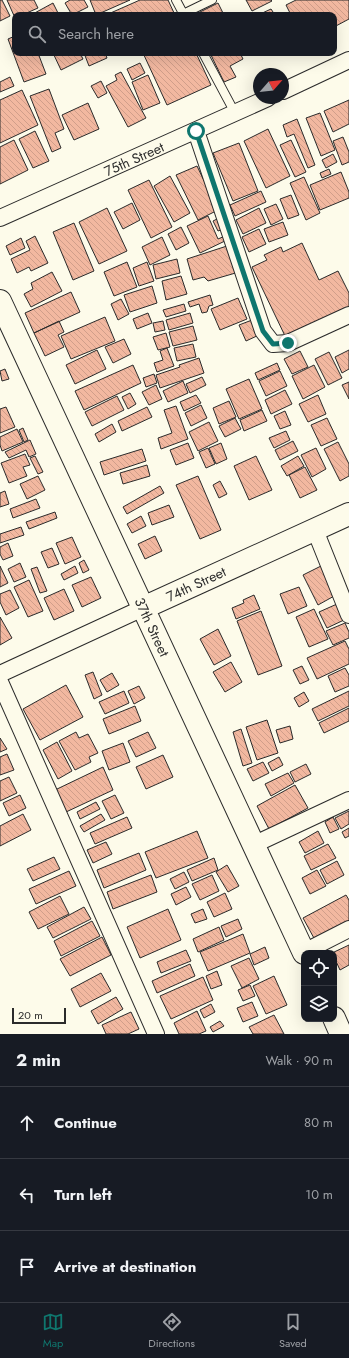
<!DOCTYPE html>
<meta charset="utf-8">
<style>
:root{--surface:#171b24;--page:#20242c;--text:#f1f3f6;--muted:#9ea1a6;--line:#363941;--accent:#0f766e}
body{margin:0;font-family:Jost,sans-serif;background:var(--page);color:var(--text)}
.controls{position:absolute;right:12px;bottom:12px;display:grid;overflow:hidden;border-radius:8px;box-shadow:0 4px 16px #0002}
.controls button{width:36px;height:36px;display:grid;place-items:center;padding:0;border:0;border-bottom:1px solid var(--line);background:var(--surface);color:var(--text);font:20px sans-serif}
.compass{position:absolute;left:253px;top:68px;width:36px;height:36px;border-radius:50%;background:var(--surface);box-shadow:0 4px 16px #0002;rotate:62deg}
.scale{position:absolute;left:12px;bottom:10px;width:54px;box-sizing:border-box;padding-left:4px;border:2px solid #2b2b2b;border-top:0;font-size:11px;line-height:14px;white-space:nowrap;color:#2b2b2b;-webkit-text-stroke:3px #fdfbea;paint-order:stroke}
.stop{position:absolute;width:12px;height:12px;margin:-9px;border:3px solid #0f766e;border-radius:50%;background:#fff}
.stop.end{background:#0f766e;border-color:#fff;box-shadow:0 1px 4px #0008}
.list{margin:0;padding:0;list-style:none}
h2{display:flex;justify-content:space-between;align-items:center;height:52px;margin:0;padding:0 16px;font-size:17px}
h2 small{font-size:13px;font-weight:400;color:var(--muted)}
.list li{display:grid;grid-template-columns:26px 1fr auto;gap:12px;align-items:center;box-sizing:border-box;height:72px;padding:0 16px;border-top:1px solid var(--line)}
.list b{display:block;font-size:15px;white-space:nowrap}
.list em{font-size:13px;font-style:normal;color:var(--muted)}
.icon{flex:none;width:22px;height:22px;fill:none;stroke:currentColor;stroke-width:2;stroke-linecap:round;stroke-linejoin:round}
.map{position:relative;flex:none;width:349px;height:1034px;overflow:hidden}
.search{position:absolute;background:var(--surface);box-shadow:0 4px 16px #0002;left:12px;right:12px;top:12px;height:44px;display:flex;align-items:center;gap:10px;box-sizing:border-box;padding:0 14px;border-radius:8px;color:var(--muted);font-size:15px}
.sheet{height:268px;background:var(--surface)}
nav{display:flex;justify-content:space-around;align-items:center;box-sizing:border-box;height:56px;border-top:1px solid var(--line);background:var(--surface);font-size:11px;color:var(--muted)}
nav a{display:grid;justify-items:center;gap:2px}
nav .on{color:var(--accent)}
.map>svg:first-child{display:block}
.building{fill:url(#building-back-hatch);stroke:#2b2b2b}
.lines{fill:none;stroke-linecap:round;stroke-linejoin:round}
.lane-casing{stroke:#2b2b2b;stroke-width:10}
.street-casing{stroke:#2b2b2b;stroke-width:18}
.secondary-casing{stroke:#2b2b2b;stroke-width:24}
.lane{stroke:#fdfbea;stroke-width:8}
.street{stroke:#fdfbea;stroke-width:16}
.secondary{stroke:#fdfbea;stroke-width:22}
.route{stroke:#0f766e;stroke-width:5}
.labels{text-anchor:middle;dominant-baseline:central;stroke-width:3;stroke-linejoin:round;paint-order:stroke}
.street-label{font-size:14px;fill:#2b2b2b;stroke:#fdfbea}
</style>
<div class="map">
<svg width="349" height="1034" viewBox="0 0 349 1034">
<defs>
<pattern id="building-back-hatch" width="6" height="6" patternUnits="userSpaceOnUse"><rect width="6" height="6" fill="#f2b8a0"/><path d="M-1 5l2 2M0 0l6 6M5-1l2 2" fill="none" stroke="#d09e8a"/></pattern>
</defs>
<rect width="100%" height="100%" fill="#fdfbea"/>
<path class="building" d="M 0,0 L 2,0 L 10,16 L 0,21 Z
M 7,0 L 34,0 L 38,8 L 22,15 L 15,15 L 15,18 Z
M 70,0 L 84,0 L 88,7 L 72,15 L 65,3 Z
M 90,0 L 130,0 L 96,15 Z
M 140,0 L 168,0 L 175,15 L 106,15 Z
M 246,0 L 271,0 L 272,1 L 252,11 Z
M 296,0 L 349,0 L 349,19 L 334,27 L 334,15 L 291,15 L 286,5 Z
M 53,3 L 59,15 L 31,15 Z
M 218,3 L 224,15 L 194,15 Z
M 271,9 L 275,15 L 258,15 Z
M 15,36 L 15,53 L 38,53 L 46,74 L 24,82 L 8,39 Z
M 53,53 L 80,53 L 83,59 L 61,70 Z
M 84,53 L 105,53 L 107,58 L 89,66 Z
M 143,53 L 196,53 L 211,85 L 167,105 Z
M 210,53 L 240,53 L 243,59 L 230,66 L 236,77 L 224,82 Z
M 140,63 L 145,73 L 132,80 L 127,69 Z
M 121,72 L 146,118 L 128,127 L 106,86 L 117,80 L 115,75 Z
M 148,75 L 160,103 L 143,110 L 132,82 Z
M 10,77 L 14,86 L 0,92 L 0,82 Z
M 101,81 L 107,93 L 98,98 L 91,86 Z
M 49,89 L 64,129 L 55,133 L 61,148 L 52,152 L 30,96 Z
M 22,90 L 38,125 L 0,143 L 0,100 Z
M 349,100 L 349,124 L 333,132 L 324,111 Z
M 88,103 L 99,129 L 74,140 L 62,115 Z
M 320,113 L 335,150 L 321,156 L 306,118 Z
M 297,119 L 315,165 L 308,168 L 294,134 L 287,137 L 283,125 Z
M 268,129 L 290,176 L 266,188 L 244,141 Z
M 35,131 L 49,161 L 33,168 L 19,139 Z
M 343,137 L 349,152 L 349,162 L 342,165 L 333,141 Z
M 14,140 L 28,170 L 0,184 L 0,147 Z
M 291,140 L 306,172 L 295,177 L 280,145 Z
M 239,143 L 258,191 L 233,201 L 213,153 Z
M 333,154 L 337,162 L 326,168 L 322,160 Z
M 197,166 L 218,210 L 198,220 L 176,175 Z
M 329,169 L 331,174 L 322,178 L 320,173 Z
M 341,172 L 349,192 L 349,198 L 320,210 L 310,185 Z
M 170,176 L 190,213 L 174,222 L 154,186 Z
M 304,177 L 320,213 L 306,220 L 290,183 Z
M 149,180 L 172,227 L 151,238 L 128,190 Z
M 261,191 L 266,202 L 235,216 L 230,205 Z
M 291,195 L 299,215 L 288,219 L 280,199 Z
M 132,203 L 140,220 L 123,229 L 114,212 Z
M 276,204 L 283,219 L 271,225 L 264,209 Z
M 107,208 L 127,251 L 99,264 L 79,222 Z
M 259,208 L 266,223 L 243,234 L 236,220 Z
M 208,216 L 218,239 L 225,236 L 227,240 L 200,253 L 187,226 Z
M 221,217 L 226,228 L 218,231 L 213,221 Z
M 283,222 L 288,235 L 269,242 L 264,229 Z
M 74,223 L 94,271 L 73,280 L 53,232 Z
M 181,227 L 189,243 L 176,250 L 168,234 Z
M 259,229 L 266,244 L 249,252 L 242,237 Z
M 35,236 L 48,263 L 31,271 L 29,267 L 17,273 L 11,259 L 30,250 L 26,241 Z
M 162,237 L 170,255 L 150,265 L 142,247 Z
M 21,238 L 25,248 L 10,255 L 6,246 Z
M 302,243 L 319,280 L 338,271 L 349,293 L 349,308 L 286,338 L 252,267 L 267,260 L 264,255 L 281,247 L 283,252 Z
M 230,245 L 239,272 L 208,281 L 204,277 L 193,280 L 187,259 Z
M 177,259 L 180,273 L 156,279 L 153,265 Z
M 127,262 L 137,287 L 114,296 L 104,272 Z
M 147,262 L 154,281 L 139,286 L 133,268 Z
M 52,272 L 62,291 L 31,307 L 24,294 L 33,289 L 31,283 Z
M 181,276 L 187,294 L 166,300 L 162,281 Z
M 152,286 L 157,303 L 130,312 L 124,295 Z
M 71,292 L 80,312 L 34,333 L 25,313 Z
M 210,295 L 213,305 L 209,306 L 207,312 L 202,313 L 199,304 L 190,307 L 188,302 Z
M 238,298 L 247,319 L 220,330 L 211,309 Z
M 121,299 L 129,314 L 118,320 L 111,304 Z
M 184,304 L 186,311 L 166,317 L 163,310 Z
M 148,313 L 152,323 L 137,329 L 133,319 Z
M 190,313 L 193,323 L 169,330 L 166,320 Z
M 105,317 L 115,341 L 71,359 L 61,336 Z
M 252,320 L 259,335 L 246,341 L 239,325 Z
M 59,321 L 64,332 L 58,335 L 64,347 L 45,356 L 34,333 Z
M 163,321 L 165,330 L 155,332 L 153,323 Z
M 193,326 L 197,340 L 173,346 L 169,332 Z
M 166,333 L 170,347 L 158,350 L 153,337 Z
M 124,339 L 131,354 L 113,363 L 105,347 Z
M 193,344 L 196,357 L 177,361 L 174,348 Z
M 167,348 L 174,366 L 157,372 L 154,363 L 163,360 L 160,351 Z
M 97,350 L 106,369 L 75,384 L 66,365 Z
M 349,350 L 349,369 L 342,373 L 335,357 Z
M 300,351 L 308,367 L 292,374 L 284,359 Z
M 329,352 L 342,378 L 328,385 L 315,359 Z
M 199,358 L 204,373 L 160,388 L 156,375 L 180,367 L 179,365 Z
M 277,363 L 280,370 L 258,380 L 255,373 Z
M 133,365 L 141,383 L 84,410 L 75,391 Z
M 314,365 L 325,387 L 303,399 L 292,376 Z
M 5,369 L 9,379 L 2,381 L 0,371 Z
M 280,371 L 287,386 L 266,396 L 259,381 Z
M 154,374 L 157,383 L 146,387 L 143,378 Z
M 202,377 L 206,385 L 190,393 L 186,384 Z
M 249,379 L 262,409 L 239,419 L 226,389 Z
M 183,381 L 188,393 L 168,402 L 163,391 Z
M 349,382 L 349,399 L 342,385 Z
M 156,385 L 162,399 L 149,405 L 142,392 Z
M 285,390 L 292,404 L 271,414 L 265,400 Z
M 130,393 L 136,404 L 128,409 L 122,397 Z
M 196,395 L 201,403 L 184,411 L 180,402 Z
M 318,395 L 326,414 L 308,422 L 299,404 Z
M 117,396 L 124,410 L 92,426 L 85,412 Z
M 229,401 L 236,417 L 219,424 L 213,408 Z
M 201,405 L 207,418 L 191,426 L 185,413 Z
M 176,406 L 188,439 L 161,449 L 158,438 L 172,433 L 164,410 Z
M 6,407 L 15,427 L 0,433 L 0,409 Z
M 147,407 L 152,417 L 122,431 L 118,421 Z
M 262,410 L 267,421 L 244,431 L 240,420 Z
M 285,411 L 291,425 L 280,429 L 274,416 Z
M 235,418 L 241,429 L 225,437 L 219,426 Z
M 327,418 L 337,439 L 321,446 L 311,425 Z
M 209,422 L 218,441 L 198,451 L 189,432 Z
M 112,424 L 116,432 L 99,442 L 95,434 Z
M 23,428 L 28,440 L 24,442 L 19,430 Z
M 17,429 L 23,442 L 2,451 L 0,445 L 0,437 Z
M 286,431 L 290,440 L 274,448 L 269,438 Z
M 30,440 L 36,454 L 29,457 L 26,450 L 9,458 L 5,452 Z
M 293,441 L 298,451 L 280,460 L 275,450 Z
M 338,442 L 349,464 L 349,476 L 340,481 L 324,449 Z
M 188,443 L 194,458 L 176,465 L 170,450 Z
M 221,443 L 227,459 L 216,464 L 209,448 Z
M 208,448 L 215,464 L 206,468 L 199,452 Z
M 316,448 L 326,469 L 312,477 L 301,455 Z
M 142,449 L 146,461 L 104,475 L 100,462 Z
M 25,454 L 30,465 L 23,467 L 27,476 L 9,483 L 1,463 Z
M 35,456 L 43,472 L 38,474 L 30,458 Z
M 256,456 L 272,490 L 249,500 L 234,466 Z
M 298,456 L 304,466 L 287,476 L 281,466 Z
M 147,465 L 150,476 L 123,484 L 120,473 Z
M 305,467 L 317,490 L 300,498 L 289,475 Z
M 38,476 L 45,490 L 27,499 L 20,484 Z
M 198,476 L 221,530 L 200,539 L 176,485 Z
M 220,481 L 227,494 L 219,498 L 213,485 Z
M 160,486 L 164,493 L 127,514 L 123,507 Z
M 5,491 L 9,504 L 0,507 L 0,493 Z
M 36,499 L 40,508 L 13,518 L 10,509 Z
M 169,505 L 174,517 L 152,525 L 148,513 Z
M 55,512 L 57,518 L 29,529 L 26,522 Z
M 141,516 L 146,526 L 132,533 L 127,524 Z
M 21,527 L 24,535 L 0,543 L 0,534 Z
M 155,536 L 162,551 L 145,559 L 138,544 Z
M 72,537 L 81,557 L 65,564 L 56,543 Z
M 8,543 L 13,556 L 3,560 L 0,554 L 0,547 Z
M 52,548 L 59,564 L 48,568 L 41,552 Z
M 84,560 L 89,570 L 83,573 L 79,563 Z
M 20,563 L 26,577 L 14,582 L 8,569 Z
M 0,566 L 8,583 L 0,587 Z
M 75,566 L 78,573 L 64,580 L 61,574 Z
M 321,566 L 336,595 L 318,605 L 303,575 Z
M 37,567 L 47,591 L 40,593 L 31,569 Z
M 91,577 L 101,598 L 82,607 L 72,585 Z
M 29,580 L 43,611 L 28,617 L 14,587 Z
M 299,587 L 307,606 L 288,614 L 280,594 Z
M 64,589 L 74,611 L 54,620 L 44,598 Z
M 10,590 L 19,608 L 6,615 L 0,602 L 0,594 Z
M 254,595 L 260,609 L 236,619 L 232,608 L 244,603 L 243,600 Z
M 337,604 L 344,620 L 327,628 L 319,612 Z
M 314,609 L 328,639 L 309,647 L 296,617 Z
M 261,611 L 282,666 L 258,675 L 237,621 Z
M 0,617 L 12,638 L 0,645 Z
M 345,623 L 349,632 L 349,638 L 333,645 L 326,631 Z
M 218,629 L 231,656 L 214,665 L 200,639 Z
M 345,641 L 349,649 L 349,664 L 317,679 L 307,658 Z
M 231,662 L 242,682 L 225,692 L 213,672 Z
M 302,666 L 309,680 L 300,684 L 293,670 Z
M 345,668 L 349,675 L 349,686 L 335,692 L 328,676 Z
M 93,672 L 102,695 L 94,699 L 85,675 Z
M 112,673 L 119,685 L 107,692 L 100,680 Z
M 66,685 L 83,717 L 40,740 L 23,709 Z
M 139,686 L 145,698 L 134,704 L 128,691 Z
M 124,691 L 129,703 L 105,714 L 99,702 Z
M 349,691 L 349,706 L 318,721 L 312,709 Z
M 304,692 L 309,701 L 299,707 L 294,698 Z
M 135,706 L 141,721 L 109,734 L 103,719 Z
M 349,708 L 349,721 L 324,733 L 319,723 Z
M 267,720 L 278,753 L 257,760 L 246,727 Z
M 290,726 L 293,739 L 280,743 L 276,730 Z
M 241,729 L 252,763 L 243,766 L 233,732 Z
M 76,732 L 79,738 L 88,734 L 98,753 L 89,757 L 91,762 L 75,770 L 59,741 Z
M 148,732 L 156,748 L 136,757 L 128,741 Z
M 0,738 L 7,749 L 0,752 Z
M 57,742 L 72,771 L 58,779 L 43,750 Z
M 123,743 L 130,762 L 109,770 L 102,751 Z
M 7,754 L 14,770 L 0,775 L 0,757 Z
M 163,755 L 173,777 L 146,789 L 136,767 Z
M 279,757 L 283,765 L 272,771 L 268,763 Z
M 263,762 L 269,773 L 253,781 L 247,769 Z
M 306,764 L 311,774 L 295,782 L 290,772 Z
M 103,767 L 113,790 L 66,812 L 55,790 Z
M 288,773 L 294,783 L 271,796 L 265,784 Z
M 9,777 L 17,793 L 0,801 L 0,781 Z
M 295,785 L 308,808 L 269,829 L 257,806 Z
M 20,795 L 26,808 L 9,816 L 3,803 Z
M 115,795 L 124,813 L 111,819 L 102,801 Z
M 96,802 L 100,809 L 80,819 L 77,812 Z
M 349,811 L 349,824 L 341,829 L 335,818 Z
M 23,814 L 31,830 L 0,846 L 0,826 Z
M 101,814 L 105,820 L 84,832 L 80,826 Z
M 127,817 L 132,828 L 95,844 L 90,833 Z
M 333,817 L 339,829 L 330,833 L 325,822 Z
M 349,828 L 349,836 L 345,838 L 342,832 Z
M 197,831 L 208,858 L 156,878 L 145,852 Z
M 318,831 L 324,843 L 305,853 L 299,842 Z
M 106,842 L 112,854 L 93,863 L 87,850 Z
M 328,844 L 336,858 L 311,870 L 304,856 Z
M 139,853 L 146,870 L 104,888 L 97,870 Z
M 54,857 L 60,869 L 33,881 L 27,869 Z
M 214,858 L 218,870 L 192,881 L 187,870 Z
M 337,861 L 344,875 L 327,884 L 320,870 Z
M 227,865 L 239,886 L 228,892 L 216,872 Z
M 317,870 L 326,886 L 310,894 L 302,878 Z
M 69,871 L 76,886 L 36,904 L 29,889 Z
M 184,872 L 189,882 L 175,889 L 170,879 Z
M 151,875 L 157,892 L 113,909 L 107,892 Z
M 212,875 L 219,891 L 200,900 L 192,884 Z
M 186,887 L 191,897 L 176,905 L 171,894 Z
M 225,893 L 232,909 L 214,917 L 207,902 Z
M 346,895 L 349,900 L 349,922 L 315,940 L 303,918 Z
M 60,896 L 69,914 L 38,929 L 29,912 Z
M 84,907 L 91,919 L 53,938 L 47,927 Z
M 168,909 L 181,940 L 140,958 L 127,927 Z
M 203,909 L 207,919 L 195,923 L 191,914 Z
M 238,919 L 242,929 L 226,937 L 221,926 Z
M 92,921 L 100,936 L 61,956 L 54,941 Z
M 219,927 L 224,940 L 198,952 L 193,939 Z
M 243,934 L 250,953 L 208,971 L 200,952 Z
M 102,937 L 111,955 L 70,976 L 60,959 Z
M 349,945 L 349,965 L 340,970 L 334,957 L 334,953 L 332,953 Z
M 265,947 L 269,958 L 254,965 L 250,954 Z
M 186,950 L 191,961 L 161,973 L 157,962 Z
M 249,958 L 259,979 L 242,988 L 231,966 Z
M 190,964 L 195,976 L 157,993 L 152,981 Z
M 217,971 L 222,985 L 211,989 L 206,976 Z
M 101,973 L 111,991 L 80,1007 L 71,989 Z
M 274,976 L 287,1005 L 266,1014 L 253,986 Z
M 203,977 L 213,1000 L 171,1019 L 160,996 Z
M 250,985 L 255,996 L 243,1001 L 238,990 Z
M 116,997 L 123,1009 L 98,1024 L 91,1011 Z
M 252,1002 L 258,1016 L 243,1022 L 237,1008 Z
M 211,1004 L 215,1012 L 204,1018 L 200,1010 Z
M 197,1011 L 206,1031 L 199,1034 L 179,1034 L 174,1023 Z
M 131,1012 L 139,1029 L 128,1034 L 106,1034 L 102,1025 Z
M 274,1015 L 284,1034 L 253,1034 L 249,1027 Z
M 220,1021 L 224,1026 L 213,1032 L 210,1027 Z"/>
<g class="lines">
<g class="lane-casing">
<path id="lane" d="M 176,0 L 184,15
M 183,14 L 212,0
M 203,53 L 235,113"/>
</g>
<g class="street-casing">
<path id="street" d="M 283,91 L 349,60
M 196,131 L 263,331 L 273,344 L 288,343 L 349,315
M 0,218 L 268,98
M 315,530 L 349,615
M 0,674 L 143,608
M 0,682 L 156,1034
M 255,844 L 349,800
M 304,952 L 349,929"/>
</g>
<g class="secondary-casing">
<path id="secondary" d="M 0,301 L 304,953
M 143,608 L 349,514
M 334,1018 L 341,1034"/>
</g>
<use href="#lane" class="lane"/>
<use href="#street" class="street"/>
<use href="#secondary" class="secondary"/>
</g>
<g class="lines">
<path class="route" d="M 196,131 L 263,331 L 273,344 L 288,343"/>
</g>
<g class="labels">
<g class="street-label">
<text transform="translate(134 159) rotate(-24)">75th Street</text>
<text transform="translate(196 584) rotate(-25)">74th Street</text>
<text transform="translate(152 627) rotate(65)">37th Street</text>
</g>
</g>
</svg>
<div class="controls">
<button><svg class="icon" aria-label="locate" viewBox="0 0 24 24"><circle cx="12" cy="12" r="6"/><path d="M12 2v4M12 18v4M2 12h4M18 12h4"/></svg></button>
<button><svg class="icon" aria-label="layers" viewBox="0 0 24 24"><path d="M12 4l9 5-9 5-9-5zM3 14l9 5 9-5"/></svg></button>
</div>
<svg class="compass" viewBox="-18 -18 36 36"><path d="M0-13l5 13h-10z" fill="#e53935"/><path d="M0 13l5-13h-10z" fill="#9ea1a6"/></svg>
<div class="scale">20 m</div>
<div class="stop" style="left:196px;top:131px"></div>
<div class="stop end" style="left:288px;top:343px"></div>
<div class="search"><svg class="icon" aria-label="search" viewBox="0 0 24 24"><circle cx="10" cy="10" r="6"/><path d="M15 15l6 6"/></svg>Search here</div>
</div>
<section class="sheet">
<h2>2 min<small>Walk · 90 m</small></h2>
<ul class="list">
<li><svg class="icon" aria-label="ahead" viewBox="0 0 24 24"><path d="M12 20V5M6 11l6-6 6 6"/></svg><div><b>Continue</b></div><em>80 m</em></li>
<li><svg class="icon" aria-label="left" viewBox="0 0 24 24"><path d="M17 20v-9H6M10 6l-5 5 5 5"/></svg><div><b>Turn left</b></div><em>10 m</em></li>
<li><svg class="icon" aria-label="arrive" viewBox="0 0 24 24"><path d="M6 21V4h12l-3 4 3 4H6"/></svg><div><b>Arrive at destination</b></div></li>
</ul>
</section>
<nav>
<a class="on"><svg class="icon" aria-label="map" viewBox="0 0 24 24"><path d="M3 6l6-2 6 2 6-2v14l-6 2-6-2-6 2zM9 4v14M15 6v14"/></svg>Map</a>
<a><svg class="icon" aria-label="directions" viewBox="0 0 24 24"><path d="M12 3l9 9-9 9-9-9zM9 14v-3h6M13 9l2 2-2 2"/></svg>Directions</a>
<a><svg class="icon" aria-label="saved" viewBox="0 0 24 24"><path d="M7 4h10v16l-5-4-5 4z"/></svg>Saved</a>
</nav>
